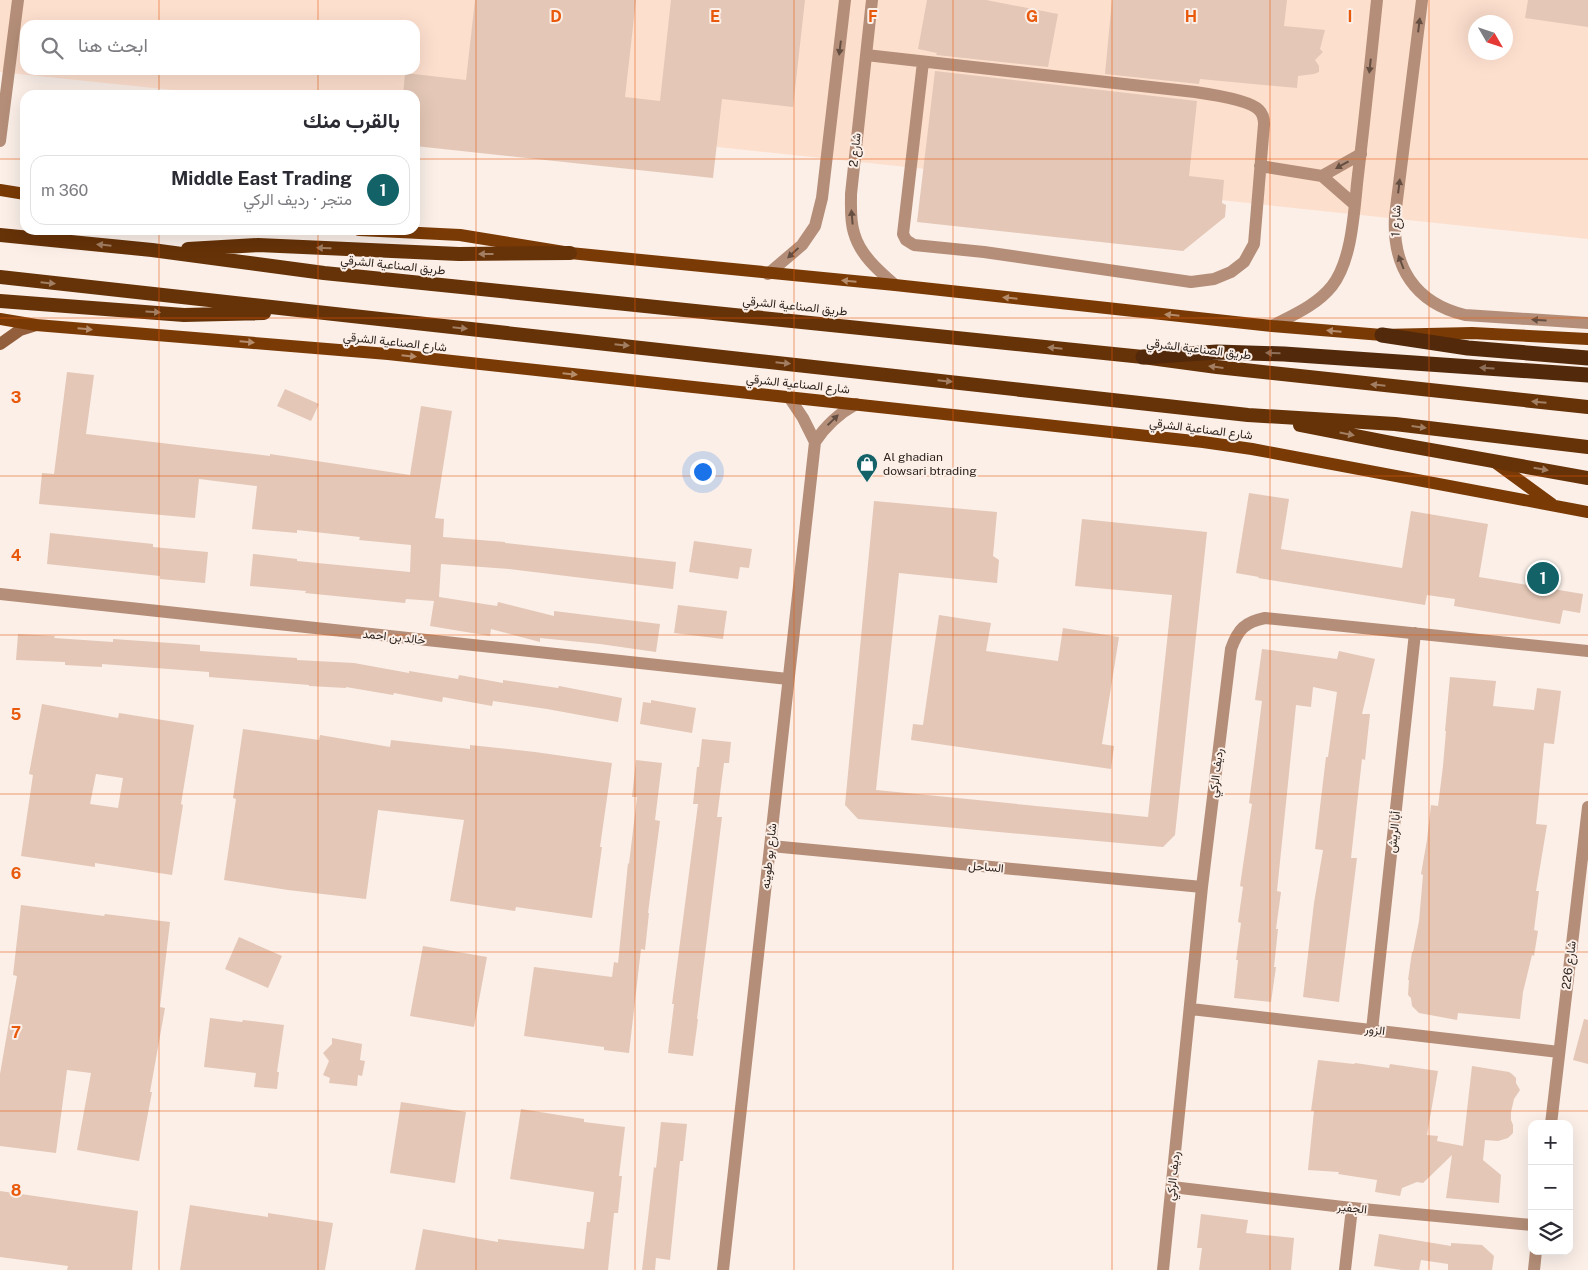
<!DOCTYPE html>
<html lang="ar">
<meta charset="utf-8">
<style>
:root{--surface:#fff;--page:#f2f2f3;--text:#2b2b33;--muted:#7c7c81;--line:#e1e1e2;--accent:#126268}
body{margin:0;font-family:"Public Sans",Vazirmatn,sans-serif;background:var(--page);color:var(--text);direction:rtl}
.controls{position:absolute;right:15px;bottom:15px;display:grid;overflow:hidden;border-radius:10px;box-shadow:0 5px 20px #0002}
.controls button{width:45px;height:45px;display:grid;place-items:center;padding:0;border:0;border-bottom:1px solid var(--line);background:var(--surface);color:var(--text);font:25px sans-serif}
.compass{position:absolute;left:1468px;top:15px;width:45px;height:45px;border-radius:50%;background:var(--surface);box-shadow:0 5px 20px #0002;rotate:129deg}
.you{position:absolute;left:702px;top:471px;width:18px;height:18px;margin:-12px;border:4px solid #fff;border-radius:50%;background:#1a73e8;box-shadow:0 0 0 8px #1a73e833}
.badge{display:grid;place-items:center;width:32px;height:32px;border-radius:50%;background:var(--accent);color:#fff;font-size:16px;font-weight:700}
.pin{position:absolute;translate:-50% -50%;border:2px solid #fff;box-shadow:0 1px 5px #0006}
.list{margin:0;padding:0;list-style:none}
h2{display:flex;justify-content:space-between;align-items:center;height:65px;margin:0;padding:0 20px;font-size:21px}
h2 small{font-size:16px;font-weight:400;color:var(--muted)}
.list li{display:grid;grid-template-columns:32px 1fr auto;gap:15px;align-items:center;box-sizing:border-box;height:70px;margin:0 10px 10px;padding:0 10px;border:1px solid var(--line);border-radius:15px}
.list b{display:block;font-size:19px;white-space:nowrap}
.list p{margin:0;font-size:16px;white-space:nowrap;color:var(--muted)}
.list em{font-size:16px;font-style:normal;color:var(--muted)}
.icon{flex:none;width:28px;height:28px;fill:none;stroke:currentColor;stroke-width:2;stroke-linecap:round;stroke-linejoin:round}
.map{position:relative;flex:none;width:1588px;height:1270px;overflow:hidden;direction:ltr}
.search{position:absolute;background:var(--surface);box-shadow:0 5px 20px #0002;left:20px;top:20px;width:400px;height:55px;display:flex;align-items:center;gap:12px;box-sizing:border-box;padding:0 18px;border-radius:15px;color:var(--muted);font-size:19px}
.panel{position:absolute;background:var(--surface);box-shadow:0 5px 20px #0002;left:20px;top:90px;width:400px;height:145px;border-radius:15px;direction:rtl}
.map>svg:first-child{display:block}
.built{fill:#fddfce;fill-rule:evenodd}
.building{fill:#e4c7b6;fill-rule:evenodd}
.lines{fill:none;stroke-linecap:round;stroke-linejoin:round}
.minor{stroke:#b48e78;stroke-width:12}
.tertiary{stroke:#b48e78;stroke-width:12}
.secondary{stroke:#935e3c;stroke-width:12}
.primary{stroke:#7a3a05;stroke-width:12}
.trunk{stroke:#663208;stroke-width:14}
.motorway{stroke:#52290a;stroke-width:15}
.oneway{fill:#644e41}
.oneway2{fill:#a27e62}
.oneway3{fill:#b48b6b}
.oneway4{fill:#8d6e58}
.grid{fill:none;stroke:#e8590c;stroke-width:1;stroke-opacity:0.55}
.labels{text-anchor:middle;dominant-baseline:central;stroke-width:4;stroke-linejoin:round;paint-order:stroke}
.street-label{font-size:12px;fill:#2e231d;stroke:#fbefe8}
.poi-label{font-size:12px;fill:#2e231d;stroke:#fbefe8;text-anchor:start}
.grid-label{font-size:16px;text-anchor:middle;font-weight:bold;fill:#e8590c;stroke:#fbefe8;stroke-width:4;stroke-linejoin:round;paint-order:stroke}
</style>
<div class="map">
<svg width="1588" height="1270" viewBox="0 0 1588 1270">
<rect width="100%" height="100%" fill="#fbefe8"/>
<path class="built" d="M 0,0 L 1588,0 L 1588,239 L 415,115 L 415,95 L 221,95 L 0,72 ZM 1476,22 L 1506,22 L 1506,52 L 1476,52 ZM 25,25 L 415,25 L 415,70 L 25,70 Z"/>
<path class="building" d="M 475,0 L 636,0 L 625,97 L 660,101 L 671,0 L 805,0 L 793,107 L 722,99 L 713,178 L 415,146 L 415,95 L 403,95 L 405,73 L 466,80 Z
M 927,0 L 986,0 L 1058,14 L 1048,67 L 936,55 L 937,53 L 918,49 Z
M 1112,0 L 1287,0 L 1284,26 L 1325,30 L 1320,49 L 1323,52 L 1315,60 L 1319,66 L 1319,72 L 1314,74 L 1298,76 L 1297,88 L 1200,79 L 1199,84 L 1105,74 Z
M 1528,0 L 1588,0 L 1588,27 L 1525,18 Z
M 935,71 L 1197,101 L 1189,176 L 1224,180 L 1222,203 L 1226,205 L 1225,217 L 1183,251 L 917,222 Z
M 67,372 L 94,375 L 86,434 L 270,456 L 270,454 L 410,475 L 421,406 L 452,411 L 435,518 L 444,519 L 443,537 L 505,542 L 505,543 L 676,562 L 673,589 L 509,569 L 441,564 L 439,597 L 497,606 L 498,602 L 554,616 L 554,611 L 660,624 L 656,652 L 600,644 L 540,638 L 540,642 L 491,629 L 490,636 L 430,626 L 434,601 L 406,599 L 405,603 L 305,593 L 306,591 L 250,586 L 253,554 L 297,559 L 297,561 L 410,572 L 411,545 L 359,540 L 360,537 L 297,530 L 297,533 L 252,529 L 257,486 L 199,479 L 195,518 L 39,504 L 42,473 L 54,474 Z
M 285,389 L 319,404 L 311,421 L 277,406 Z
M 1249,493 L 1289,499 L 1281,549 L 1402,568 L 1411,511 L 1488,524 L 1479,577 L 1583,594 L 1580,613 L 1563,610 L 1560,624 L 1454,606 L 1455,599 L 1427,595 L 1425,605 L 1258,578 L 1259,577 L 1236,573 Z
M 874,501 L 997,512 L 993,556 L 999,560 L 997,583 L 899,573 L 876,790 L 1148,817 L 1172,595 L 1075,586 L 1082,519 L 1207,532 L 1175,835 L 1163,847 L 858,819 L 845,805 Z
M 50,533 L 153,544 L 153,547 L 208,552 L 205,583 L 160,579 L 160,576 L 47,564 Z
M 694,541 L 752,549 L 749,568 L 740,567 L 738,579 L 689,572 Z
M 678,605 L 727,611 L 723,639 L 674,633 Z
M 939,615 L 991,623 L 986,651 L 1058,661 L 1063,628 L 1119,637 L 1102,744 L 1114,746 L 1111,769 L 911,740 L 913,724 L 923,725 Z
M 18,634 L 55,636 L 54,638 L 113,642 L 113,639 L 200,645 L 200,651 L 297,658 L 297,660 L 354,663 L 409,673 L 409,671 L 458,679 L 459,675 L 503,683 L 503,680 L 558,688 L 559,686 L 622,698 L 618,722 L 547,709 L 493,701 L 492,706 L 443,697 L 442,702 L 394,693 L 393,695 L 346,687 L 346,688 L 309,686 L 309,685 L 209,677 L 209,672 L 102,664 L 102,667 L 65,665 L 65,662 L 16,660 Z
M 1262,649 L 1337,659 L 1339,651 L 1375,659 L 1362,714 L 1370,714 L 1365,760 L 1362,759 L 1351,858 L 1357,858 L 1339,1002 L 1303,997 L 1314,903 L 1323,850 L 1315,849 L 1326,757 L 1328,757 L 1337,692 L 1313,687 L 1311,707 L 1296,705 L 1277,891 L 1281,892 L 1276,929 L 1278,929 L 1274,967 L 1276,967 L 1271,1002 L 1234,998 L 1238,960 L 1236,960 L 1241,923 L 1238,922 L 1243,887 L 1240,886 L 1252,804 L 1249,803 L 1262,701 L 1255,700 Z
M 1450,677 L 1496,681 L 1493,706 L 1534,710 L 1537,688 L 1561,691 L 1554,744 L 1544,743 L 1536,824 L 1547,825 L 1536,891 L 1539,891 L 1534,930 L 1538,931 L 1534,956 L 1532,955 L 1523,992 L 1520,1019 L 1458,1013 L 1457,1020 L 1419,1013 L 1412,1006 L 1411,998 L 1408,995 L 1409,980 L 1408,980 L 1412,952 L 1413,952 L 1419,921 L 1423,875 L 1421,874 L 1427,840 L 1431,805 L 1438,806 L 1443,766 L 1446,731 L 1445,731 Z
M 651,700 L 696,708 L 692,733 L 640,724 L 643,702 L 651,703 Z
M 42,704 L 118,718 L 119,713 L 194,725 L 181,804 L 183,805 L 172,875 L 95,863 L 95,867 L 21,856 L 33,775 L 29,774 ZM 96,774 L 123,778 L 118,808 L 90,804 Z
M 243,729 L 319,740 L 320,735 L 390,747 L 391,740 L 470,749 L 470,745 L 535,752 L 612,763 L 600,847 L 602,847 L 592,918 L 516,907 L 515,911 L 450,901 L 464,820 L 378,810 L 366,899 L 288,890 L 224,880 L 236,799 L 233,798 Z
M 702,739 L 731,742 L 729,763 L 724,763 L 717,817 L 722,817 L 697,1019 L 698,1019 L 693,1056 L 668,1053 L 674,1004 L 672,1004 L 698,804 L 693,804 L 697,767 L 699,767 Z
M 636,760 L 662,763 L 655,820 L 660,821 L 648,913 L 649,913 L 645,950 L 641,949 L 629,1053 L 604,1050 L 604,1047 L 524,1036 L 534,967 L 612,977 L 614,962 L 618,963 L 628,863 L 629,864 L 637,797 L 632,797 Z
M 21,905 L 104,916 L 105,914 L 170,922 L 160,1007 L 165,1008 L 150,1092 L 152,1092 L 139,1161 L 77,1150 L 91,1073 L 67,1070 L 56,1153 L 0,1146 L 0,1074 L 17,976 L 13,975 Z
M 239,937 L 282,956 L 268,988 L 225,969 Z
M 423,946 L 487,957 L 474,1027 L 410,1016 Z
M 210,1018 L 242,1022 L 243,1020 L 284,1025 L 277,1072 L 279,1072 L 277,1089 L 254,1087 L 256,1073 L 204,1067 Z
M 1584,1019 L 1588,1020 L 1588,1064 L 1573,1060 Z
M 332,1038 L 362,1044 L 360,1060 L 365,1061 L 362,1076 L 358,1075 L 357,1086 L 329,1083 L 330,1078 L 323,1075 L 329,1061 L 323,1053 L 332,1044 Z
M 1318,1060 L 1354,1064 L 1355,1063 L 1389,1068 L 1390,1064 L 1438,1071 L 1427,1135 L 1438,1136 L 1437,1141 L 1463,1146 L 1472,1066 L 1509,1072 L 1512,1074 L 1516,1078 L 1516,1083 L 1520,1090 L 1514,1099 L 1511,1112 L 1511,1120 L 1513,1125 L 1513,1133 L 1508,1138 L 1498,1141 L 1485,1140 L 1483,1160 L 1501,1175 L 1499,1203 L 1446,1198 L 1452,1155 L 1423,1183 L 1417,1182 L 1402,1188 L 1400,1196 L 1375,1192 L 1377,1180 L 1338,1174 L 1339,1172 L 1308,1170 L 1314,1111 L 1311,1111 Z
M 401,1102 L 466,1112 L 455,1183 L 390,1173 Z
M 521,1109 L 584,1119 L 584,1122 L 625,1127 L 619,1176 L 622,1176 L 618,1213 L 614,1213 L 608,1270 L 415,1270 L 423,1229 L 498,1242 L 498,1239 L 584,1249 L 587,1222 L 590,1222 L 594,1192 L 510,1179 Z
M 661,1122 L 687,1124 L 683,1161 L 680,1161 L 670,1260 L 656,1258 L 655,1270 L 642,1270 L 654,1167 L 656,1168 Z
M 0,1191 L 138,1211 L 132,1270 L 67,1270 L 68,1266 L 0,1257 Z
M 190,1205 L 268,1217 L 268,1213 L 333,1223 L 325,1270 L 180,1270 Z
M 1201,1214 L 1248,1220 L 1246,1233 L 1294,1238 L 1291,1270 L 1199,1270 L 1202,1248 L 1197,1248 Z
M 1379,1234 L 1451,1246 L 1451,1243 L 1482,1245 L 1494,1256 L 1492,1270 L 1448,1270 L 1448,1264 L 1421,1260 L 1419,1270 L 1402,1270 L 1374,1266 Z"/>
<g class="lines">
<path class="minor" d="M 872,0 L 851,194 C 851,207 850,221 854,233 C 860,255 879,271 895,285
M 866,55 L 1195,92 C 1209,94 1250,100 1259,110 C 1263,114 1264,119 1264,124 L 1254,244 L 1244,262 L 1231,272 L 1214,279 L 1191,282 L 984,252 L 914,245 L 906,240 L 903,234 L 923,62
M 0,141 L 18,0
M 1260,166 L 1322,176
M 1322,176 L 1361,154
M 1322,176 L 1354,204
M 768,274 L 802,245 L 815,226 L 822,198 L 845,0
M 789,397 L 803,418 L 815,442
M 0,594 L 788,679
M 771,846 L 1202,887
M 1191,1009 L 1559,1052
M 1372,1030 L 1415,633
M 1551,1124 L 1588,807
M 1172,1187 L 1352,1208 L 1532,1225
M 723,1270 L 815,442 C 826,425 838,414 856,404
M 1163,1270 L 1202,887 L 1231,649 C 1238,629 1245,622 1265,618 L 1588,651
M 1345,1270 L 1352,1208
M 1534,1270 L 1536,1251"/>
<path class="tertiary" d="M 1422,0 L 1395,216 C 1392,267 1415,303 1465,315 L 1588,323
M 1272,326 C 1293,315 1317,305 1332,286 C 1353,259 1354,208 1358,175 C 1365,117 1371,58 1377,0"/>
<path class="secondary" d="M 0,344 L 20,330 L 36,325"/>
<path class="primary" d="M 0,190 L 25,194
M 359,230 L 460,235 L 570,253 L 895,285 L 1272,326 L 1382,335 L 1472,333 L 1588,339
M 0,319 L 36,325 L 388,354 L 1203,442 L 1252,449 L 1588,512
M 1493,461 L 1552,504"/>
<path class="trunk" d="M 0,235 L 152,250 L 324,273 L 1143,357 L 1217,367 L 1588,407
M 188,249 L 258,245 L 459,254 L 570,253
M 0,277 L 1248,415 L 1395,424 L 1588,447
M 0,301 L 184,315 L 264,313
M 1300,425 L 1392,443 L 1588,478"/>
<path class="motorway" d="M 1382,335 L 1468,348 L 1588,358
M 1143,357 L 1217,352 L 1284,354 L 1588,375"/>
</g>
<defs><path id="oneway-solid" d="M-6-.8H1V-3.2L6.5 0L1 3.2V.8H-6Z" transform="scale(1.25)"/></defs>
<g class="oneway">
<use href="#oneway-solid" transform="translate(1419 25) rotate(-83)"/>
<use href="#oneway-solid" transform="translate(840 48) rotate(97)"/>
<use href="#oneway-solid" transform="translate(1370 66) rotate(96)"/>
<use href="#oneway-solid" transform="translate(1342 165) rotate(151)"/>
<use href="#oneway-solid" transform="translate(1399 186) rotate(-83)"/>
<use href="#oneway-solid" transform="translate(852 217) rotate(-95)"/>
<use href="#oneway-solid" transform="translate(793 253) rotate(137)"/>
<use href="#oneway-solid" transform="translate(1401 262) rotate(-111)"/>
<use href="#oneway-solid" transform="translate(1539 320) rotate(-176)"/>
<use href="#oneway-solid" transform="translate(833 420) rotate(-44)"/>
</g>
<g class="oneway2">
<use href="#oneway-solid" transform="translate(104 245) rotate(-174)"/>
<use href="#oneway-solid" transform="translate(324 248) rotate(-178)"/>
<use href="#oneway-solid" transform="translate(486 254) rotate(180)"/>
<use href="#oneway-solid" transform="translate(48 283) rotate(6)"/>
<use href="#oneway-solid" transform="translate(153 312) rotate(4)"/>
<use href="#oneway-solid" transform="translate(460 328) rotate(6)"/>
<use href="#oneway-solid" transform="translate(622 345) rotate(6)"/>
<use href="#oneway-solid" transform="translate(1055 348) rotate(-174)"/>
<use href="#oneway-solid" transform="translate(783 363) rotate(6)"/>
<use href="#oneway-solid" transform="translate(1216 367) rotate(-173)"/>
<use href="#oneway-solid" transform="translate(945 381) rotate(6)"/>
<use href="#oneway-solid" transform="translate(1378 385) rotate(-174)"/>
<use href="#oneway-solid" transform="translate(1539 402) rotate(-175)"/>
<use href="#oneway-solid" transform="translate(1419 427) rotate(7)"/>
<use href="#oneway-solid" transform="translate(1347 434) rotate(11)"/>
<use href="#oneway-solid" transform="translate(1541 469) rotate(10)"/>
</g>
<g class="oneway3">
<use href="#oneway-solid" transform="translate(849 281) rotate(-175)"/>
<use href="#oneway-solid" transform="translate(1010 298) rotate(-174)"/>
<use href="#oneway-solid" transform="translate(1172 315) rotate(-174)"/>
<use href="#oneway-solid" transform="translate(85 329) rotate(5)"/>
<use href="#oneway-solid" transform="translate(1334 331) rotate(-175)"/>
<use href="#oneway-solid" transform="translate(247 342) rotate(5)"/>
<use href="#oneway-solid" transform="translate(409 356) rotate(6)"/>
<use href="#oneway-solid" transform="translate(570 374) rotate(6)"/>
</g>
<g class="oneway4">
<use href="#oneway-solid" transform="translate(1273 353) rotate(-179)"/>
<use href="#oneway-solid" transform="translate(1487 368) rotate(-176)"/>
</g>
<path class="grid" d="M 159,0 L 159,25M 318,0 L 318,25M 476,0 L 476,1270M 635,0 L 635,1270M 794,0 L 794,1270M 953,0 L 953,1270M 1112,0 L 1112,1270M 1270,0 L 1270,1270M 1429,0 L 1429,1270M 159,70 L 159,95M 318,70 L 318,95M 0,159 L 25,159M 415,159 L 1588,159M 159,230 L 159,1270M 318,230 L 318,1270M 0,318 L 1588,318M 0,476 L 1588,476M 0,635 L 1588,635M 0,794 L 1588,794M 0,952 L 1588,952M 0,1111 L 1588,1111"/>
<defs>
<g id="shop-pin" transform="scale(1.125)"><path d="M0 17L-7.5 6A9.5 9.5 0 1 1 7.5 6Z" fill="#126268" stroke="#fbefe8"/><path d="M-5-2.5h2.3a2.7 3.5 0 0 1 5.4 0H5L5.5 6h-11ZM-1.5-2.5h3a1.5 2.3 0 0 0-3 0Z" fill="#fff"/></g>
</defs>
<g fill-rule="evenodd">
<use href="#shop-pin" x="867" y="464"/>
</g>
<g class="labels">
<g class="street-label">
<text transform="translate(855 150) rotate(-84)">شارع 2</text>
<text transform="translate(1396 221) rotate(-88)">شارع 1</text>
<text transform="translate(393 265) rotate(6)">طريق الصناعية الشرقي</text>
<text transform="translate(795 306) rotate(6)">طريق الصناعية الشرقي</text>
<text transform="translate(395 342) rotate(6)">شارع الصناعية الشرقي</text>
<text transform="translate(1199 349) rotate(7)">طريق الصناعية الشرقي</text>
<text transform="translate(798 384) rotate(6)">شارع الصناعية الشرقي</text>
<text transform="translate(1201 429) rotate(7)">شارع الصناعية الشرقي</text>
<text transform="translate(394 637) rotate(6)">خالد بن احمد</text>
<text transform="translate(1216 773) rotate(-83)">رديف الركي</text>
<text transform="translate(1394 832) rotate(-84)">أبا الريش</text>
<text transform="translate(769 856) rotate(-84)">شارع بو طوينه</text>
<text transform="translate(986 867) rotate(5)">الساحل</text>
<text transform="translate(1569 965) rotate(-83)">شارع 226</text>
<text transform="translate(1375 1030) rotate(7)">الزور</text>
<text transform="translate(1173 1176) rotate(-84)">رديف الركي</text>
<text transform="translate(1352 1208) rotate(6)">الجفير</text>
</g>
<g class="poi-label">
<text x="883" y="457">Al ghadian<tspan x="883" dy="14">dowsari btrading</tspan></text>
</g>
</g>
<g class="grid-label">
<text x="556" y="22">D</text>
<text x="715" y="22">E</text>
<text x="873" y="22">F</text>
<text x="1032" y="22">G</text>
<text x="1191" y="22">H</text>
<text x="1350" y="22">I</text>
<text x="16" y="403">3</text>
<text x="16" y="561">4</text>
<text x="16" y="720">5</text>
<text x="16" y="879">6</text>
<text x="16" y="1038">7</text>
<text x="16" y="1196">8</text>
</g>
</svg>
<div class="controls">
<button>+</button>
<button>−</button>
<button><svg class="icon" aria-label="layers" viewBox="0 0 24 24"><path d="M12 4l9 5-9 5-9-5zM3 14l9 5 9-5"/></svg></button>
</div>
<svg class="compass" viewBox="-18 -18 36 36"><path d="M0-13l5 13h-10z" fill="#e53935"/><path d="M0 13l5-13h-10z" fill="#7c7c81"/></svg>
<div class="you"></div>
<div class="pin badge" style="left:1543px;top:578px">1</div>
<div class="search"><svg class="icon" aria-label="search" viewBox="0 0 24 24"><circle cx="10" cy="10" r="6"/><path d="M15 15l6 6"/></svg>ابحث هنا</div>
<section class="panel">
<h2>بالقرب منك<small></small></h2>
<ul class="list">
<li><span class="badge">1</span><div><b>Middle East Trading</b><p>متجر · رديف الركي</p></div><em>360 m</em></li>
</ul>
</section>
</div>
